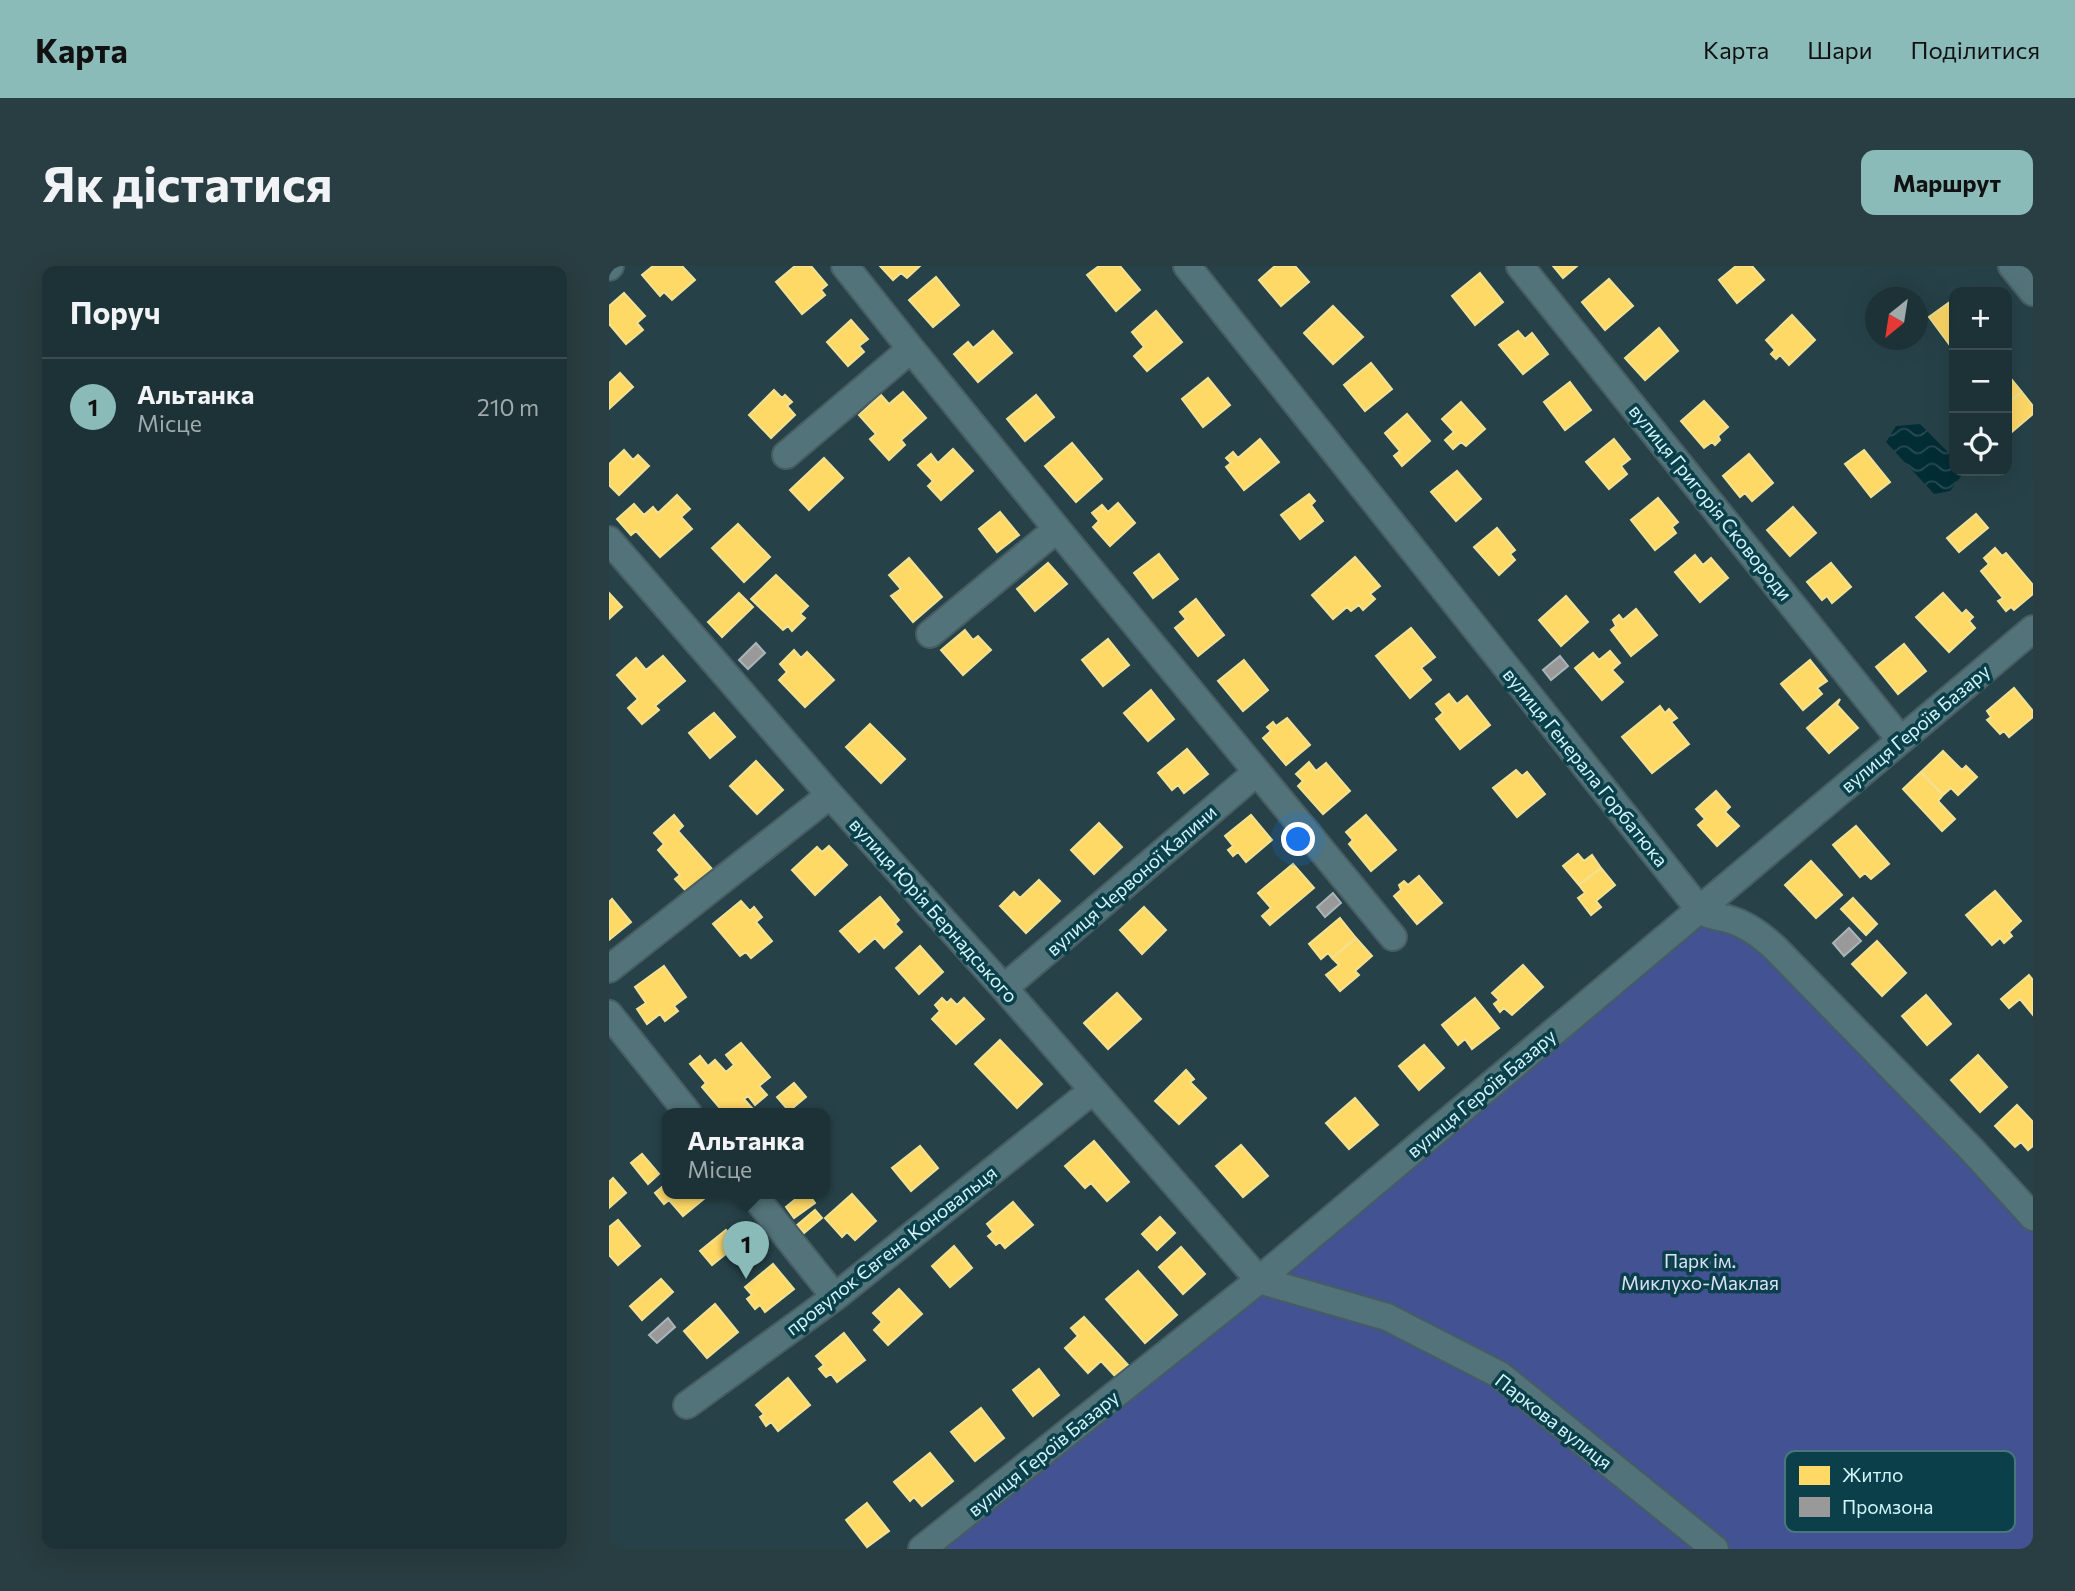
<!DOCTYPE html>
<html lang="uk">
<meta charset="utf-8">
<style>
:root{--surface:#1c3236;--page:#293e42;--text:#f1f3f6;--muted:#a0aaad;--line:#3a4d51;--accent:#8bbbb9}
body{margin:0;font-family:Commissioner,sans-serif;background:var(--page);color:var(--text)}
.controls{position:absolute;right:21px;top:21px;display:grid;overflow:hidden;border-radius:14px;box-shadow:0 7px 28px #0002}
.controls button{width:63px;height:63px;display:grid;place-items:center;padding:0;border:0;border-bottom:2px solid var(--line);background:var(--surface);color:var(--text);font:35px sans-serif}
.compass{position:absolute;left:1256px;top:21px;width:63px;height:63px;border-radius:50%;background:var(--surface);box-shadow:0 7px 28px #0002;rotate:210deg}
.you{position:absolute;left:690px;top:574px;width:24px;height:24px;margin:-18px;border:5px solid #fff;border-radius:50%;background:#1a73e8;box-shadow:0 0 0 10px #1a73e833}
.badge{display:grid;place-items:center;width:46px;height:46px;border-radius:50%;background:var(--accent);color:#111;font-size:23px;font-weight:700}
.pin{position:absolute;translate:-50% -58px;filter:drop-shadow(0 2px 4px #0008)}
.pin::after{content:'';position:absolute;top:37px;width:24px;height:21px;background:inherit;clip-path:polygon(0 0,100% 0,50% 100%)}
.popup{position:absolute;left:53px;top:842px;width:168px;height:91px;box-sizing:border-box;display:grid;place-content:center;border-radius:14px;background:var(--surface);filter:drop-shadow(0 2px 5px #0005);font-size:23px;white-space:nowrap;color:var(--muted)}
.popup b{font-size:26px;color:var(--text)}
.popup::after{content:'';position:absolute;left:50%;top:100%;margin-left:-14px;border:14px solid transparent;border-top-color:var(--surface)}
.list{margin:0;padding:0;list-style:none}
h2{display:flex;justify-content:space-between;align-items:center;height:91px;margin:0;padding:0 28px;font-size:30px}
h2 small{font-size:23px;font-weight:400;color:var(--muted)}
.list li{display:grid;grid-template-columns:46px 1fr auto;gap:21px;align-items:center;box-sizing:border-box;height:98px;padding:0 28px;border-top:2px solid var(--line)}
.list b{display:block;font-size:26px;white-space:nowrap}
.list p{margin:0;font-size:23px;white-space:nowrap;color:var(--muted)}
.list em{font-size:23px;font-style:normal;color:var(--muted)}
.icon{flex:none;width:38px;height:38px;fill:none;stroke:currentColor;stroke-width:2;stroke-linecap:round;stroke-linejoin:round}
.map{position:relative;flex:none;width:1424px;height:1283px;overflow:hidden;border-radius:14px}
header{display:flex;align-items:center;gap:42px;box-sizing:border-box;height:98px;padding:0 35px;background:var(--accent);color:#111}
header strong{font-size:33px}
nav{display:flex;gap:38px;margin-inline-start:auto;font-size:24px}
.intro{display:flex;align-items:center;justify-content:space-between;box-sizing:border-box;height:168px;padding:0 42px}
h1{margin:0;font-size:49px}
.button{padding:18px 32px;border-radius:14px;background:var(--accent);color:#111;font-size:24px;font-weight:700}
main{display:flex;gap:42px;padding:0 42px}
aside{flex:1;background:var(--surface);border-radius:14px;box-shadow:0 7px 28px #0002}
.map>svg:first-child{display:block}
.park{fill:#435292}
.water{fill:url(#water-waves)}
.homes{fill:#ffd966;stroke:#f2e193;stroke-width:2}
.industry{fill:#999;stroke:#aab4b7;stroke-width:2}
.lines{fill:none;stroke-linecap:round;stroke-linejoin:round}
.minor-casing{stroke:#475d62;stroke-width:30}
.minor{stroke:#527379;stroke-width:26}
.labels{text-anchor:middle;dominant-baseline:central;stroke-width:7;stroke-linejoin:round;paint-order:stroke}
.street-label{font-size:19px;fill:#d2f4fc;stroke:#0b404a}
.park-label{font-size:19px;fill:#dae0f5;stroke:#0b404a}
.key{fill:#0b404a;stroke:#47767f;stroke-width:2}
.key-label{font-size:19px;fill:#d2f4fc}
</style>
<header>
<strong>Карта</strong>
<nav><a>Карта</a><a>Шари</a><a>Поділитися</a></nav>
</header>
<div class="intro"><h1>Як дістатися</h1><a class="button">Маршрут</a></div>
<main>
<aside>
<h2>Поруч<small></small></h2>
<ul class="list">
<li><span class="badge">1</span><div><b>Альтанка</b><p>Місце</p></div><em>210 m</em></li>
</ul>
</aside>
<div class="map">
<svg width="1424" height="1283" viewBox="0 0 1424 1283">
<defs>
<pattern id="water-waves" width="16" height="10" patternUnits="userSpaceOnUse" patternTransform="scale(1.75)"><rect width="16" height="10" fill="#032d35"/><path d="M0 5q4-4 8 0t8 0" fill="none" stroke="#274c53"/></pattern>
</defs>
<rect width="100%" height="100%" fill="#264248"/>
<path class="park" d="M 1090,643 L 1122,654 L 1424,951 L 1424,1283 L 313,1283 Z"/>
<path class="water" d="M 1311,158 L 1345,192 L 1345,205 L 1351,205 L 1353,209 L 1341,225 L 1325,228 L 1277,176 L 1287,160 Z"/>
<path class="homes" d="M 44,0 L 73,0 L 86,14 L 63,34 L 55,26 L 51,30 L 33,9 Z
M 186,0 L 202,0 L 218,19 L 212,24 L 216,29 L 193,48 L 167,16 Z
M 271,0 L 311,0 L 298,12 L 292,7 L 284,14 Z
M 490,0 L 511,0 L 531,24 L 507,45 L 478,9 Z
M 666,0 L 686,0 L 700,16 L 672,40 L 650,14 Z
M 944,0 L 968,0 L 954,12 Z
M 1127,0 L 1143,0 L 1155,14 L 1128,37 L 1110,14 Z
M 871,7 L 894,36 L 866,59 L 843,30 Z
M 327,11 L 350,39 L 324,61 L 300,34 Z
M 1000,13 L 1024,40 L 996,64 L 973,36 Z
M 15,27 L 36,50 L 28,57 L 34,64 L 17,78 L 0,58 L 0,40 Z
M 1345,33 L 1345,73 L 1340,78 L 1320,51 Z
M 724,40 L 754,71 L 724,98 L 695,67 Z
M 547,45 L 573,76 L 538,105 L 525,90 L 535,81 L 523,66 Z
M 1183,49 L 1206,74 L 1180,99 L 1171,89 L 1167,93 L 1162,88 L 1166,84 L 1157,74 Z
M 242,54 L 259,73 L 250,80 L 255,86 L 239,100 L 218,76 Z
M 1050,62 L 1069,85 L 1036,114 L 1016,92 Z
M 384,65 L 403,87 L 369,116 L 345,88 L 359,76 L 364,82 Z
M 909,65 L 916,73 L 923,67 L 939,88 L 914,108 L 890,79 Z
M 762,97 L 783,123 L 756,145 L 735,119 Z
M 11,107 L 24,121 L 0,143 L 0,117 Z
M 1398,108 L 1413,126 L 1398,138 Z
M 599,112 L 621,139 L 594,161 L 573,133 Z
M 961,116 L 982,144 L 956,164 L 935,136 Z
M 165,124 L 173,132 L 176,129 L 183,136 L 178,140 L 186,149 L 162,172 L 140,149 Z
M 294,126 L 317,152 L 292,174 L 296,179 L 280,194 L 261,173 L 267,168 L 250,149 L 272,129 L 280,138 Z
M 1413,126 L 1424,140 L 1424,148 L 1398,170 L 1398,138 Z
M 427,129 L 445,151 L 416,175 L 398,153 Z
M 1095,135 L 1119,161 L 1109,170 L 1111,174 L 1106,179 L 1103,176 L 1095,182 L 1072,155 Z
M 852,136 L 876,163 L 857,180 L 852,176 L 844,183 L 836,174 L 845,166 L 833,153 Z
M 798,148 L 821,175 L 793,200 L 785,190 L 791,185 L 776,167 Z
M 651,173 L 670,196 L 635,224 L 617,201 L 622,197 L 617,192 L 624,186 L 629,192 Z
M 1005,173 L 1021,193 L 1012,200 L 1018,208 L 1000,223 L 977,196 Z
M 463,177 L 493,213 L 467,236 L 436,200 Z
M 344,183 L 364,205 L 332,234 L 319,220 L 324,215 L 309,199 L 322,188 L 329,197 Z
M 15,184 L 24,194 L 29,189 L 40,200 L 10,229 L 0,219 L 0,198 Z
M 1255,184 L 1281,216 L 1262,231 L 1236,198 Z
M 1140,188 L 1164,217 L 1143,235 L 1136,227 L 1131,231 L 1114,210 Z
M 215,192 L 234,212 L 200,244 L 181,224 Z
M 848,205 L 872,233 L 847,255 L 822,226 Z
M 700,228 L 706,235 L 702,239 L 714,255 L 691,273 L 672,249 Z
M 68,229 L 81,243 L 72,251 L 83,263 L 51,291 L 27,265 L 22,269 L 8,253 L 25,238 L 35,249 L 44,241 L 49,247 Z
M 1049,232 L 1069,256 L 1063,261 L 1067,267 L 1046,284 L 1022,254 Z
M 509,237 L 526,257 L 501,280 L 484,261 L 490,255 L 483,247 L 493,239 L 499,246 Z
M 1184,241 L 1207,267 L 1181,290 L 1158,264 Z
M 391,246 L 410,269 L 388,286 L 370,263 Z
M 1367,248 L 1379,262 L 1350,286 L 1338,272 Z
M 129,258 L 161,291 L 135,316 L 103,282 Z
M 888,262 L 906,284 L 901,288 L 906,294 L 890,309 L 865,281 Z
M 1386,282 L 1393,290 L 1397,287 L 1424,319 L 1424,328 L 1405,344 L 1402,341 L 1397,345 L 1389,335 L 1394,332 L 1372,305 L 1380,298 L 1375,292 Z
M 550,288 L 569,313 L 544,332 L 525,307 Z
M 1086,289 L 1094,299 L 1102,292 L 1119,312 L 1091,336 L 1066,306 Z
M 746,291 L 771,320 L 761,328 L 766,333 L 754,344 L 750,339 L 742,345 L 738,341 L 724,353 L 703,329 Z
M 300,292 L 333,331 L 304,356 L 282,330 L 292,323 L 280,309 Z
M 439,297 L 458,318 L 426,345 L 408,323 Z
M 1222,297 L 1242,321 L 1223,337 L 1218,330 L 1213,334 L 1198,316 Z
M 167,309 L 199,340 L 191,348 L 196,352 L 183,365 L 179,360 L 174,364 L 142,333 Z
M 0,327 L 13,341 L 0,353 Z
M 130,327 L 144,341 L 113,371 L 99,356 Z
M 1334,327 L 1353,348 L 1357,344 L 1364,351 L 1360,355 L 1366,362 L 1340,386 L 1307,351 Z
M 957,330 L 979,356 L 952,380 L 930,354 Z
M 587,333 L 615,369 L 589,390 L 566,362 L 577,353 L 571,346 Z
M 1027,343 L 1048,369 L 1022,390 L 1002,364 L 1007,360 L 1004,354 L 1010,349 L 1014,354 Z
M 802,362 L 826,391 L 812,402 L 822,414 L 801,432 L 767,390 Z
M 356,364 L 364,374 L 369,370 L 382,384 L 354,409 L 332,384 Z
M 499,373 L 520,399 L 494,420 L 473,394 Z
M 1295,378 L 1317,405 L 1289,428 L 1267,401 Z
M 185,384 L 192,392 L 198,386 L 225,414 L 196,441 L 170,414 L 178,406 L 171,398 Z
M 1001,385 L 1011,397 L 1003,404 L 1014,416 L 993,434 L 966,402 L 984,387 L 990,394 Z
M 54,390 L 76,415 L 46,440 L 50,444 L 33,458 L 19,442 L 29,433 L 8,409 L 27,392 L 37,404 Z
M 635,394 L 659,424 L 634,445 L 609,415 Z
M 1201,394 L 1218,415 L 1208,422 L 1213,428 L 1194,444 L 1172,418 Z
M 1405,422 L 1424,445 L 1424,451 L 1400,471 L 1395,465 L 1391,468 L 1378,454 L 1382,451 L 1378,445 Z
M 542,424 L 565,453 L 539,475 L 515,447 Z
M 840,428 L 848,438 L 858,430 L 881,459 L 851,483 L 827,453 L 834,447 L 827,438 Z
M 1231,433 L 1228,439 L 1249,462 L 1220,487 L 1198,462 Z
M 1051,440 L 1056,447 L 1060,443 L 1068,452 L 1062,456 L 1080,478 L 1043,507 L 1013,471 Z
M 105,447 L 126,471 L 101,492 L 80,467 Z
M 678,452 L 701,479 L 677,499 L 654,472 L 662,465 L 658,461 L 664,456 L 667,460 Z
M 261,458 L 296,493 L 272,517 L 237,481 Z
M 578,483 L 599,508 L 575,527 L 569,519 L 563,524 L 549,507 Z
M 1334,485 L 1353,504 L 1357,500 L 1368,511 L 1349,529 L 1342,522 L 1334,529 L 1312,506 Z
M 147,495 L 174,524 L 148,548 L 121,520 Z
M 700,496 L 707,505 L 717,497 L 741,525 L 714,548 L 689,520 L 694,515 L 687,508 Z
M 907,504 L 913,510 L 918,506 L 936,528 L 908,551 L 884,522 Z
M 1312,506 L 1334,529 L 1329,535 L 1346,553 L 1333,565 L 1294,523 Z
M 1107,525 L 1121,541 L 1116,546 L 1130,560 L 1108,580 L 1089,559 L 1096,553 L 1087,543 Z
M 65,549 L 74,560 L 69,565 L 103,603 L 78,626 L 66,613 L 71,609 L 49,584 L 55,578 L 45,567 Z
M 642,549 L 663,574 L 637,596 L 629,586 L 624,590 L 619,584 L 624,580 L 616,570 Z
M 757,549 L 787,584 L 762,605 L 740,578 L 744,574 L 737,566 Z
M 490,557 L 513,581 L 485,608 L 462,584 Z
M 1247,560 L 1280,598 L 1262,613 L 1256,607 L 1251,611 L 1224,579 Z
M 220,580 L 238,599 L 206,629 L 183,604 L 208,581 L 213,586 Z
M 969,588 L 975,595 L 983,589 L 992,602 L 970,619 L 954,600 Z
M 1202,595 L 1233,629 L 1207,652 L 1176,619 Z
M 684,598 L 705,622 L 661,659 L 653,650 L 662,642 L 649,627 Z
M 992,602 L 1006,619 L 987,635 L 992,641 L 982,649 L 969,632 L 976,627 L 970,619 Z
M 810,610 L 833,637 L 808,658 L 785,630 L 792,624 L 790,619 L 795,615 L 799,619 Z
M 430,614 L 451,635 L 417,667 L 391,640 L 405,626 L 411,632 Z
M 1386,625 L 1412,655 L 1400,666 L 1403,670 L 1395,677 L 1391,672 L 1383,679 L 1357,649 Z
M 271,631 L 290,654 L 286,658 L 293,666 L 275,682 L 266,672 L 250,686 L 231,665 Z
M 1244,632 L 1268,658 L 1257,669 L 1232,643 Z
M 3,633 L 22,656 L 0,674 L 0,636 Z
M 132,635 L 141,645 L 145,641 L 153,651 L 147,656 L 163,675 L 142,692 L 137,686 L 131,690 L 104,658 Z
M 535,641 L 557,664 L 533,688 L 511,664 Z
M 731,652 L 747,672 L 723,692 L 719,687 L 712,693 L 700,678 Z
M 747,672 L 763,690 L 746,705 L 750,709 L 731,725 L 717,709 L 730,699 L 723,692 Z
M 1268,675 L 1297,707 L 1273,730 L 1243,698 Z
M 311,680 L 334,706 L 310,728 L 287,702 Z
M 914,699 L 934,721 L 903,749 L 895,742 L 891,746 L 885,738 L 890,734 L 883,727 Z
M 55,700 L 77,731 L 65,740 L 69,745 L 56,755 L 51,748 L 38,758 L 28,743 L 37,737 L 26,721 Z
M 1420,709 L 1424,714 L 1424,749 L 1411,733 L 1400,742 L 1392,733 Z
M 508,727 L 532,753 L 499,783 L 475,757 Z
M 1317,729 L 1342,758 L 1318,779 L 1293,750 Z
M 333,732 L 338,737 L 342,733 L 348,739 L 355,732 L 375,753 L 347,778 L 323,753 L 331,745 L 326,739 Z
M 866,732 L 890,762 L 863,783 L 856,773 L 849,779 L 833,759 Z
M 391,774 L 433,818 L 408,842 L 366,798 Z
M 132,777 L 161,811 L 150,820 L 158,829 L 146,839 L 139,830 L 135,833 L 144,843 L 140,847 L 115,847 L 93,821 L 97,817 L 81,798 L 91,790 L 99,800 L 106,794 L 117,806 L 125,799 L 117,789 Z
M 815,779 L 835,802 L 810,824 L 790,800 Z
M 1369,789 L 1398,821 L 1371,846 L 1342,814 Z
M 577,804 L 585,813 L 581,816 L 597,832 L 570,858 L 546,835 Z
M 185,817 L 197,831 L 180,845 L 168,831 Z
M 746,832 L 769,859 L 740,883 L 717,857 Z
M 1408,839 L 1424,856 L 1424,880 L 1419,884 L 1412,876 L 1406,881 L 1386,860 Z
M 485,875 L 520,916 L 498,935 L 482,917 L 476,922 L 456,900 Z
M 632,879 L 659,910 L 634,931 L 607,900 Z
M 311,880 L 329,902 L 302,925 L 283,902 Z
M 33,888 L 50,908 L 39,918 L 22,897 Z
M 4,912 L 17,927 L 0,942 L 0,916 Z
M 58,917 L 58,927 L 102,927 L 74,950 L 60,934 L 55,938 L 46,927 Z
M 194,927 L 199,927 L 206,937 L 185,952 L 177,941 Z
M 243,928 L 267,955 L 246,974 L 238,966 L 233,971 L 216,952 Z
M 404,936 L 424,959 L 396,982 L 391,976 L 387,979 L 379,970 L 384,966 L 378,958 Z
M 206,944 L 213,952 L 195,967 L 188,959 Z
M 551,951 L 566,967 L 548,984 L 533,968 Z
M 9,954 L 31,980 L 9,999 L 0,989 L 0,961 Z
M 117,964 L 129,978 L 103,999 L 91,985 Z
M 345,980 L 363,1002 L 341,1021 L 323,1000 Z
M 572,981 L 596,1008 L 574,1028 L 550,1001 Z
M 164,998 L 185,1023 L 156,1046 L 151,1039 L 146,1043 L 138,1033 L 143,1029 L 136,1021 Z
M 529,1005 L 568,1049 L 536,1077 L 497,1033 Z
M 52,1013 L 64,1026 L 33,1054 L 21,1040 Z
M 290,1023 L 313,1048 L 279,1079 L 265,1064 L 273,1056 L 264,1047 Z
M 106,1038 L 129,1066 L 98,1092 L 75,1065 Z
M 475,1051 L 519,1099 L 506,1110 L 492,1095 L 479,1107 L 456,1082 L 469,1070 L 462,1062 Z
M 235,1067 L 256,1094 L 228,1116 L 222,1108 L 217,1111 L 210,1103 L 215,1099 L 207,1090 Z
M 430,1103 L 450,1129 L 424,1150 L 404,1124 Z
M 179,1112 L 201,1139 L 169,1165 L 162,1156 L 157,1160 L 151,1151 L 155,1148 L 147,1139 Z
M 372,1142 L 395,1172 L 366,1195 L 342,1166 Z
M 321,1187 L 344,1215 L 313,1240 L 305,1231 L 301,1235 L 285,1216 Z
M 258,1237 L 280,1265 L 258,1281 L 237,1254 Z"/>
<path class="industry" d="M 147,377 L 156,387 L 139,403 L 130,394 Z
M 951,390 L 959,400 L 942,414 L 934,404 Z
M 724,627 L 732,637 L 716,651 L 708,641 Z
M 1240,662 L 1252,675 L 1235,690 L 1224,677 Z
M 59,1052 L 66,1061 L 48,1077 L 40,1069 Z"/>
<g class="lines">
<g class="minor-casing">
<path id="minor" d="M 578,0 L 1090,643 C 1100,651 1111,650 1122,654 C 1139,659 1153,670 1166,682 L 1364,885 L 1424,951
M 911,0 L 1291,473
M 1403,0 L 1424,26
M 0,1 L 1,0
M 302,83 L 448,263 L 321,368
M 177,189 L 302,83 L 236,0
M 448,263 L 784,671
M 0,274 L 221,529 L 395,722 L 650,1014 L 778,1051 L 891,1109 L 1106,1283
M 0,703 L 221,529
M 395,722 L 648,506
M 0,748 L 79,847
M 143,927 L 226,1031
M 78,1139 L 226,1031 L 483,825
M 313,1283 L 650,1014 L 1424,363"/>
</g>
<use href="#minor" class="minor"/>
</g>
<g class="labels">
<g class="street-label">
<text transform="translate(1102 236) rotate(51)">вулиця Григорія Сковороди</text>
<text transform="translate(1306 462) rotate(-40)">вулиця Героїв Базару</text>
<text transform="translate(977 501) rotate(51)">вулиця Генерала Горбатюка</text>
<text transform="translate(522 614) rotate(-41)">вулиця Червоної Калини</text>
<text transform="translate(325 644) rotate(48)">вулиця Юрія Бернадського</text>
<text transform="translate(872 827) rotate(-40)">вулиця Героїв Базару</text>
<text transform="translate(282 984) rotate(-38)">провулок Євгена Коновальця</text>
<text transform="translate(945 1155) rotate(38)">Паркова вулиця</text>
<text transform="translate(434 1187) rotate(-39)">вулиця Героїв Базару</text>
</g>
<g class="park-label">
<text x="1091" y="994">Парк ім.<tspan x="1091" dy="22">Миклухо-Маклая</tspan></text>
</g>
</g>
<rect x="1176" y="1185" width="230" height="81" rx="10" class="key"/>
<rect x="1190" y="1200" width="31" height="19" fill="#ffd966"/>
<rect x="1190" y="1231" width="31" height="20" fill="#999"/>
<g class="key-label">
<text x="1233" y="1216">Житло</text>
<text x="1233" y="1248">Промзона</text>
</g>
</svg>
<div class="controls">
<button>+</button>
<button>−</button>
<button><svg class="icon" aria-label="locate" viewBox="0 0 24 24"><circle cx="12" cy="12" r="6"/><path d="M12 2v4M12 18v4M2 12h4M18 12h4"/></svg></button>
</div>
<svg class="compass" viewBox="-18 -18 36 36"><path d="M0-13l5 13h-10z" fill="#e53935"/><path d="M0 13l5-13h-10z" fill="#a0aaad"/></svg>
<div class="you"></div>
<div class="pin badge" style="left:137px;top:1013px">1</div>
<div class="popup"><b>Альтанка</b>Місце</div>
</div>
</main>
